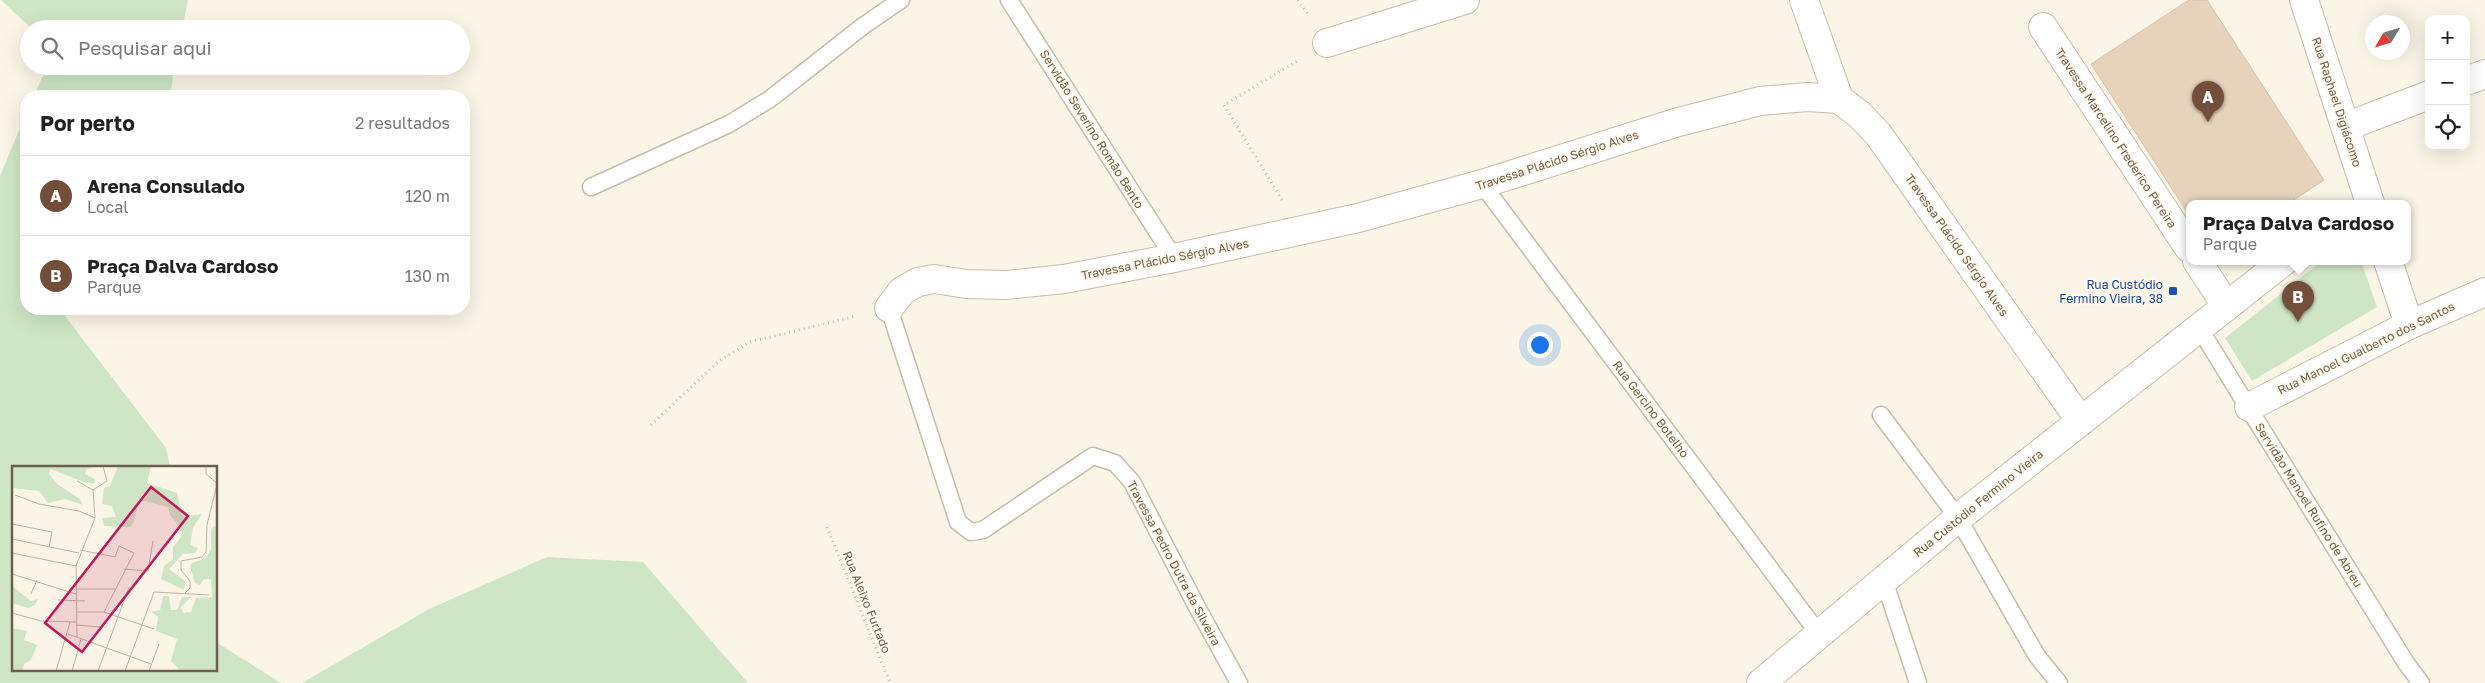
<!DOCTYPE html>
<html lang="pt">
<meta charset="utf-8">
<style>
:root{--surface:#fff;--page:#f6f6f6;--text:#222;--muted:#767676;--line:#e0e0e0;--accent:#734f3b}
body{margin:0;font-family:"Golos Text",sans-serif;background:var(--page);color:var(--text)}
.controls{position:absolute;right:15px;top:15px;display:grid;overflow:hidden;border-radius:10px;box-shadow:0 5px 20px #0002}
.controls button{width:45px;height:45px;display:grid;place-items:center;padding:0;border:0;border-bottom:1px solid var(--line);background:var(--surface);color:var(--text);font:25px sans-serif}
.compass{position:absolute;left:2365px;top:15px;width:45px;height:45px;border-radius:50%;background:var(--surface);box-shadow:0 5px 20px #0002;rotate:232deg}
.you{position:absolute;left:1539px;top:344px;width:18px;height:18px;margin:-12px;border:4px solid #fff;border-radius:50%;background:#1a73e8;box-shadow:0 0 0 8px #1a73e833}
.badge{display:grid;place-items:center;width:32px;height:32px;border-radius:50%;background:var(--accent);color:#fff;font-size:16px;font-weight:700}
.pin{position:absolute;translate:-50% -41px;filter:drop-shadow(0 1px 2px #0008)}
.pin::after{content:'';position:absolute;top:26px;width:18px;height:15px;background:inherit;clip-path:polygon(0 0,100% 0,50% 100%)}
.popup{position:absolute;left:2186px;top:200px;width:225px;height:65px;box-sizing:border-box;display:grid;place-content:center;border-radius:10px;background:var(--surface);filter:drop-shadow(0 1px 4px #0005);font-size:16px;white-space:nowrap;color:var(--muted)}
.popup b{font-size:19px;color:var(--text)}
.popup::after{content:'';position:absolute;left:50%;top:100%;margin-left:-10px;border:10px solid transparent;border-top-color:var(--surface)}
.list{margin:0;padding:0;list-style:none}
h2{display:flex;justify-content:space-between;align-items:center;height:65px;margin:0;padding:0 20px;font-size:21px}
h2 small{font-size:16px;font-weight:400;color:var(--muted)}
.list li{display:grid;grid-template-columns:32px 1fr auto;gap:15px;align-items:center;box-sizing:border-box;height:80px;padding:0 20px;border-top:1px solid var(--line)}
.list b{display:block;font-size:19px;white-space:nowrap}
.list p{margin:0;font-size:16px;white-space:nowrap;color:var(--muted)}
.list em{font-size:16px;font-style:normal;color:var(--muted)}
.icon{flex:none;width:28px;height:28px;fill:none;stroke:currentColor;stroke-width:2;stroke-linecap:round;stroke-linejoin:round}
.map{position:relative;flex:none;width:2485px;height:683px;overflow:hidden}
.search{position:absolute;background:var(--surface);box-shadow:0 5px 20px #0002;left:20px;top:20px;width:450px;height:55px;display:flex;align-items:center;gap:12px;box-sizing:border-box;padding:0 18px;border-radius:28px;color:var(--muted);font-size:19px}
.panel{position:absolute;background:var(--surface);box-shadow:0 5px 20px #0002;left:20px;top:90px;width:450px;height:225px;border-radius:20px}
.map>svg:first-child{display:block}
.green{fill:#cfe6c6}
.building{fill:#e7d3bc;stroke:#ddc1a3}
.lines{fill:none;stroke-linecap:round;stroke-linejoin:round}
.lane-casing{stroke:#c7bcac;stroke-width:19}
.street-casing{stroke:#c7bcac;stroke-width:30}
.path{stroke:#d1bba4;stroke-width:3;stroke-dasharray:1 4;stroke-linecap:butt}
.lane{stroke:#fff;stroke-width:16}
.street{stroke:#fff;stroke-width:28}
.transit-dot{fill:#1a4fb4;stroke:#fdf8ec;stroke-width:2}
.labels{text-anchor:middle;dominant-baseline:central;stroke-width:4;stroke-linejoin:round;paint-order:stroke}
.street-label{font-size:12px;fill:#705f4e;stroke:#fdf8ec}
.transit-label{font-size:12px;fill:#164399;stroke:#fdf8ec;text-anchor:end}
.inset-road{fill:none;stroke:#bfb4a4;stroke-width:1}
.view{fill:#c2185b;fill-opacity:0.15;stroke:#c2185b;stroke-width:2.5}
.inset-edge{fill:none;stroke:#705f4e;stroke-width:2.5}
</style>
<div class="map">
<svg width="2485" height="683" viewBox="0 0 2485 683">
<rect width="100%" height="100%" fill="#faf5e6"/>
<path class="green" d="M 1,0 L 188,0 L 182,29 L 32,29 Z
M 47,66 L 175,66 L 170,96 L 34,96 Z
M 26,114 L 26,309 L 71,309 L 65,316 L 166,448 L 170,467 L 14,467 L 14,669 L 216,669 L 216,642 L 281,683 L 0,683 L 0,176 Z
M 2322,261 L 2361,261 L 2377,307 L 2252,381 L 2225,338 Z
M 547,557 L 643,562 L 748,683 L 302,683 L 429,609 Z"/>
<path class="building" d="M 2189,0 L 2207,0 L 2324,180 L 2289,203 L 2189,203 L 2189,215 L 2091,64 Z"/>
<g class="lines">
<g class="lane-casing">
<path id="lane" d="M 1009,0 L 1174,258
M 1482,184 L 1819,634
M 591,187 L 729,124 L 770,99 L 863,26 L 901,0
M 889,308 L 958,522 L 971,532 L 983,530 L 1093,456 L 1115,463 L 1132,482 L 1197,607 L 1239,683
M 2198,326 L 2406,663 L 2421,683
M 1881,415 L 1958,518 L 2037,656 L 2059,683
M 1884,580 L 1918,683"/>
</g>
<g class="street-casing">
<path id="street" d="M 1804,0 L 1839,99
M 2304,0 L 2370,203
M 2043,27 L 2189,248
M 1327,43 L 1465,0
M 2466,81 L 2485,74
M 2345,127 L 2429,95
M 2197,261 L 2226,305
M 2388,261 L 2409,325
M 889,308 L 902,291 L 918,282 L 934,279 L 967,284 L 1006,285 L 1064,279 L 1174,258 L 1358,218 L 1482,184 L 1675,123 L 1760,101 L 1807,97 L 1839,99 L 1860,115 L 1878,134 L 2080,420
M 2249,407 L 2409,325 L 2485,292
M 1761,683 L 1958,518 L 2284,261"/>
</g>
<path class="path" d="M 1298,0 L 1309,16
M 1282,200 L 1224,105 L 1299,60
M 651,425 L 719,361 L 750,342 L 856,316
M 827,527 L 890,683"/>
<use href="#lane" class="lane"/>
<use href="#street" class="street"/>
</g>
<rect class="transit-dot" x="2168" y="286" width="10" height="10" rx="2.5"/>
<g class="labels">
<g class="street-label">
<text transform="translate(2337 102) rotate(72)">Rua Raphael Digiácomo</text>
<text transform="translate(1092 129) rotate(58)">Servidão Severino Romão Bento</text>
<text transform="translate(2116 138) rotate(57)">Travessa Marcelino Frederico Pereira</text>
<text transform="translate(1557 160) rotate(-18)">Travessa Plácido Sérgio Alves</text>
<text transform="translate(1957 245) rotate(55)">Travessa Plácido Sérgio Alves</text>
<text transform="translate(1165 259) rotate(-11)">Travessa Plácido Sérgio Alves</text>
<text transform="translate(2366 348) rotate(-26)">Rua Manoel Gualberto dos Santos</text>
<text transform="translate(1651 409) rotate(53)">Rua Gercino Botelho</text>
<text transform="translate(1978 503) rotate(-39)">Rua Custódio Fermino Vieira</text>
<text transform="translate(2309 505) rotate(58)">Servidão Manoel Rufino de Abreu</text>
<text transform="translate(1174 563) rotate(62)">Travessa Pedro Dutra da Silveira</text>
<text transform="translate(867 602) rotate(68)">Rua Aleixo Furtado</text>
</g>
<g class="transit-label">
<text x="2163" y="284">Rua Custódio<tspan x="2163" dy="14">Fermino Vieira, 38</tspan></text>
</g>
</g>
<g transform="translate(12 466)">
<rect width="205" height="205" fill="#faf5e6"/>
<path d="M 0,0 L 83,0 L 74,4 L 73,8 L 83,13 L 82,18 L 72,16 L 38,3 L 37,8 L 45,18 L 68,33 L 71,39 L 53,33 L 36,37 L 27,25 L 0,22 ZM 106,0 L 139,0 L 135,17 L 165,27 L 171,51 L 190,48 L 181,62 L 178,79 L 186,82 L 183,87 L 171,88 L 157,103 L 173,115 L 172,124 L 149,113 L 152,100 L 161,93 L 161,81 L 169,71 L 168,61 L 158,49 L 156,41 L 132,35 L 126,37 L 122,56 L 118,61 L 92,60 L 90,52 L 104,51 L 100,40 L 90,38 L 92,22 L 98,20 ZM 205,59 L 205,205 L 169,205 L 159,195 L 165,173 L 144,165 L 146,151 L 139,146 L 148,144 L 151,130 L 157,130 L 159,144 L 165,144 L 170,131 L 179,131 L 169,141 L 171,147 L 179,146 L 184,132 L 200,131 L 199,113 L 192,113 L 188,119 L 183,117 L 178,100 L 180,97 L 194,92 L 199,83 L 199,63 ZM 0,120 L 19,135 L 26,133 L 23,139 L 16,142 L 0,137 ZM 0,162 L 15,165 L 12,174 L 25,179 L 19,194 L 12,198 L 11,205 L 0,204 Z" fill="#cfe6c6"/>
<path class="inset-road" d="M 194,0 L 194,8 L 205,17M 65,15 L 81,24M 3,29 L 27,38 L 67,45 L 83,52M 0,58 L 40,66 L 37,81M 0,73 L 67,87M 0,87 L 64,100M 112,103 L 136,105 L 141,75M 0,108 L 64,128M 64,123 L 103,123M 173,127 L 178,122 L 178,115 L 169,104 L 169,95 L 190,91 L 194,86 L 195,59 L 205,18M 19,128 L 25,114M 46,134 L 73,135M 65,146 L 92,146 L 122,87 L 107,80 L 103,91 L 68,84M 92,146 L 142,163M 0,147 L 29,155 L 65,156M 65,159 L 88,161M 56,168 L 139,198M 65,171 L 64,100 L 83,52 L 81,24 L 95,15 L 91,0M 44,205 L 58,156M 60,205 L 69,173M 86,205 L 117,121M 113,205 L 142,126 L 197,129M 137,205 L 147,178"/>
<path class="view" d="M 139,21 L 176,50 L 70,186 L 33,157 Z"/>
<rect width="205" height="205" class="inset-edge"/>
</g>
</svg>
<div class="controls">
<button>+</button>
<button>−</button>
<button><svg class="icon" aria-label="locate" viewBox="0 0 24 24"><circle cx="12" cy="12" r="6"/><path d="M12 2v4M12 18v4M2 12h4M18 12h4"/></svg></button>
</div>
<svg class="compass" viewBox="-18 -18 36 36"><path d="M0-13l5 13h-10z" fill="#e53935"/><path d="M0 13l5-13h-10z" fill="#767676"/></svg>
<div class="you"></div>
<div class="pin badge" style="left:2208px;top:122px">A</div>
<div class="pin badge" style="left:2298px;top:322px">B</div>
<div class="popup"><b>Praça Dalva Cardoso</b>Parque</div>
<div class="search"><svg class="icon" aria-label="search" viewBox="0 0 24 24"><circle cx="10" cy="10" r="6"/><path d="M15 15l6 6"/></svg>Pesquisar aqui</div>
<section class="panel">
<h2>Por perto<small>2 resultados</small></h2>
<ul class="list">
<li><span class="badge">A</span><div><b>Arena Consulado</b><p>Local</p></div><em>120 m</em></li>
<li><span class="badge">B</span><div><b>Praça Dalva Cardoso</b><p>Parque</p></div><em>130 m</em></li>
</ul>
</section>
</div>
